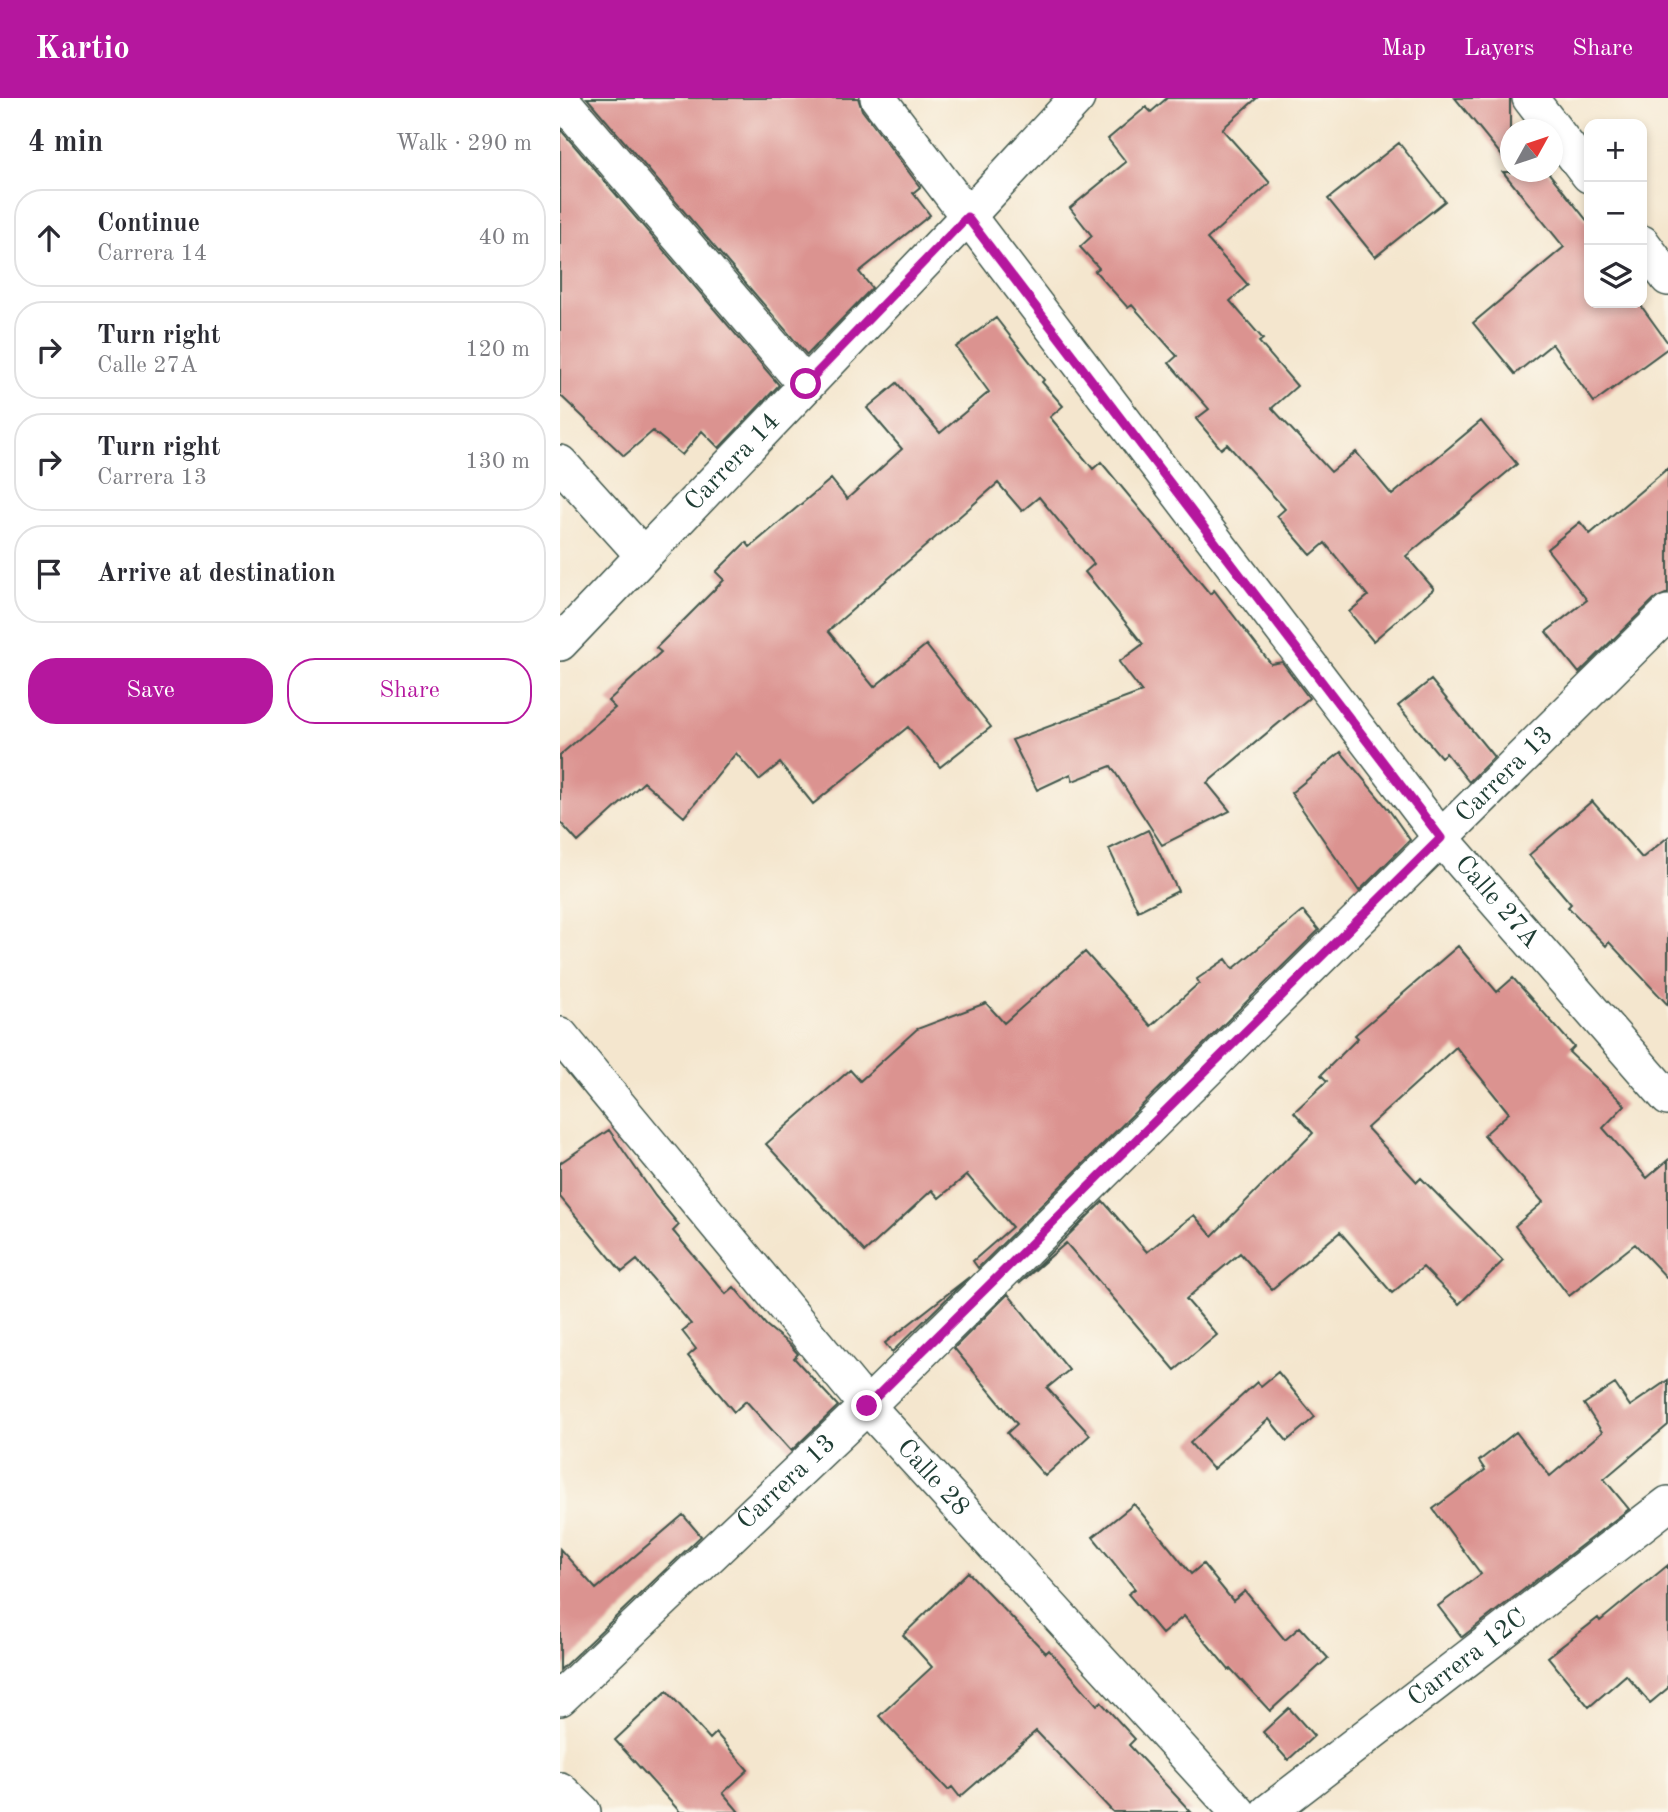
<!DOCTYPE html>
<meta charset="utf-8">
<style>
:root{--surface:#fff;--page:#f7f7f7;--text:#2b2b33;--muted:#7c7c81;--line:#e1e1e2;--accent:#b5179e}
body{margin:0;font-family:"Old Standard TT",serif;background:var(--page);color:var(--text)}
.controls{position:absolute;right:21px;top:21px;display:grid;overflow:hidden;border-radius:14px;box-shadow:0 4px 10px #0003}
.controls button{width:63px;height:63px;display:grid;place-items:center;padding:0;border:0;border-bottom:2px solid var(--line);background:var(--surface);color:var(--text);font:35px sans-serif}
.compass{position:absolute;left:940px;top:21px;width:63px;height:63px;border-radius:50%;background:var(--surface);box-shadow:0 4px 10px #0003;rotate:50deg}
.stop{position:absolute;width:21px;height:21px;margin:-16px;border:5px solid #b5179e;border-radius:50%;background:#fff}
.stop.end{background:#b5179e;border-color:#fff;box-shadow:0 2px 7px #0008}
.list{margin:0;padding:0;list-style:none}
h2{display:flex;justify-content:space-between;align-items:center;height:91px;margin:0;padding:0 28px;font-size:30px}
h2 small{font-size:23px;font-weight:400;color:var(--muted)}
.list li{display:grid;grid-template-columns:46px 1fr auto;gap:21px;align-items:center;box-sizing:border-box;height:98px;margin:0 14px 14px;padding:0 14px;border:2px solid var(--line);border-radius:28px}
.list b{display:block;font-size:26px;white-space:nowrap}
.list p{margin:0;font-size:23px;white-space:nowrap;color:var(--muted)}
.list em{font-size:23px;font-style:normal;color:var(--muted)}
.actions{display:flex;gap:14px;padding:21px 28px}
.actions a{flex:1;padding:16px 0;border:2px solid var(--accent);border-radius:28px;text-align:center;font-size:24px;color:var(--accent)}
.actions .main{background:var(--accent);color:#fff}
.icon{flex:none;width:38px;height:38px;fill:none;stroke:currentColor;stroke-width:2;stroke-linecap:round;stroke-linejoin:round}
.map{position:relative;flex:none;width:1108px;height:1714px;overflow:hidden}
header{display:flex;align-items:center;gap:42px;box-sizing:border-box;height:98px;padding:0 35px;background:var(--accent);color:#fff}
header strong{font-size:33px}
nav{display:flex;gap:38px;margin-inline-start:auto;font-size:24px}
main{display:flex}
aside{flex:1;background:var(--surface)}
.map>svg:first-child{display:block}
.building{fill:#db9390}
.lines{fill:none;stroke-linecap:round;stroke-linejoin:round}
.street-casing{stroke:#3f564b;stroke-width:38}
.street{stroke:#fff;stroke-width:35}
.route{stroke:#b5179e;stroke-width:9}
.labels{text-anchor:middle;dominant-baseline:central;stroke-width:6;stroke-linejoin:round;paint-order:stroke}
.street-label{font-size:26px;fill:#1f3d34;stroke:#fbf7ec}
</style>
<header>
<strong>Kartio</strong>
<nav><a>Map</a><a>Layers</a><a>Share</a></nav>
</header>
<main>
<aside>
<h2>4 min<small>Walk · 290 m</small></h2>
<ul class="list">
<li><svg class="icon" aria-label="ahead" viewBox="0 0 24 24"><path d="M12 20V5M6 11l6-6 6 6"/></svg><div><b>Continue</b><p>Carrera 14</p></div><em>40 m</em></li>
<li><svg class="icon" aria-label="right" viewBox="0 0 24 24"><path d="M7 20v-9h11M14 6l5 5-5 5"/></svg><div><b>Turn right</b><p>Calle 27A</p></div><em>120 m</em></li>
<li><svg class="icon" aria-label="right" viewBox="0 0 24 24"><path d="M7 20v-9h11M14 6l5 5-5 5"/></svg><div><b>Turn right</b><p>Carrera 13</p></div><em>130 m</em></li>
<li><svg class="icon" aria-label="arrive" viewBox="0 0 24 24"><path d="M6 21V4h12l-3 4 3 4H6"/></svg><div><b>Arrive at destination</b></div></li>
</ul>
<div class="actions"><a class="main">Save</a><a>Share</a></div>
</aside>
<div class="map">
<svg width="1108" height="1714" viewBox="0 0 1108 1714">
<rect width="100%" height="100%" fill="#fbf7ec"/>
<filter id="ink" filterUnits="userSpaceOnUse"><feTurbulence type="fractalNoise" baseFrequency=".0143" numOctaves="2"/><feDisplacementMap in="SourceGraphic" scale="14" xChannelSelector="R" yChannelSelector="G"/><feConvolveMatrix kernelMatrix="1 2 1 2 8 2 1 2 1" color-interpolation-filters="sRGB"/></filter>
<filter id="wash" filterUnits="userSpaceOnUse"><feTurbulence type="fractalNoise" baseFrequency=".00686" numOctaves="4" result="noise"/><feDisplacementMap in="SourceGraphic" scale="28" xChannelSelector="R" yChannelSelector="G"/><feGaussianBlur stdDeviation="1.57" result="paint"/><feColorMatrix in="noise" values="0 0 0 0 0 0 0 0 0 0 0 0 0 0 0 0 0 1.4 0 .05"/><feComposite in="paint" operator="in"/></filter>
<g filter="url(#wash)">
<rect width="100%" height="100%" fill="#f4e6ce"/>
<g id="blocks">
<path class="building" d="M 27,0 L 298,0 L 302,12 L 360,89 L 353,95 L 370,117 L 299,174 L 312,190 L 247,257 Z
M 607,0 L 697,0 L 662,31 L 710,85 L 647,141 L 688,187 L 670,203 L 703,241 L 699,244 L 737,288 L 712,310 L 771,374 L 796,354 L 832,397 L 921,323 L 957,366 L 846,458 L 874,491 L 813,543 L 789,514 L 808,498 L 765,445 L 751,457 L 717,418 L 725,411 L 667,346 L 661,351 L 636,321 L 649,311 L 609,265 L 617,258 L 572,207 L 568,210 L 535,173 L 539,170 L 520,149 L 532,138 L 510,110 L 566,64 L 548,41 L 586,9 L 591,14 Z
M 895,0 L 950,0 L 950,68 Z
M 0,31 L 219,287 L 159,350 L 142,333 L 122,357 L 93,333 L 64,358 L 0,297 Z
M 839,45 L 885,103 L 815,159 L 768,101 Z
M 943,74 L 988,74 L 1029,125 L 1029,205 L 1079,205 L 1108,245 L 1108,250 L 1034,304 L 992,246 L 955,276 L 913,225 L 1004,149 Z
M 436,220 L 484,282 L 482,284 L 503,308 L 490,319 L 533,371 L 541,364 L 650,496 L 654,492 L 711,566 L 722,564 L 749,600 L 647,685 L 670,713 L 602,747 L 551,668 L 513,683 L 511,676 L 477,692 L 452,642 L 582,594 L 559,564 L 583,546 L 525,474 L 534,466 L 479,399 L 462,413 L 438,385 L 268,533 L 314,589 L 366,547 L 431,629 L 380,669 L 348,629 L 253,706 L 220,665 L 199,682 L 176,655 L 124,719 L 84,684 L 18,744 L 0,724 L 0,657 L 55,610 L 48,603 L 101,554 L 96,550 L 164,482 L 156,474 L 186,444 L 190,449 L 271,381 L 287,401 L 342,351 L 307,310 L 337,285 L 380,335 L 429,294 L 396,249 Z
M 1108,370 L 1108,495 L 1094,501 L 1019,575 L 986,534 L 1027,502 L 987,451 L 1020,424 L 1030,436 Z
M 871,582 L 934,659 L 909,684 L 886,655 L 881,659 L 838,608 Z
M 781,654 L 829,712 L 850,742 L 799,793 L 731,695 Z
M 1032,703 L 1082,760 L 1108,739 L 1108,907 L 1049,844 L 1046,848 L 1008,809 L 1011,806 L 969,757 Z
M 588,732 L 618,793 L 578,813 L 549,751 Z
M 743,813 L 759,832 L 418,1170 L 413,1163 L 452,1129 L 407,1077 L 379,1100 L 372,1092 L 305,1154 L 206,1046 L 290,972 L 300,983 L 357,931 L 426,905 L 444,925 L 525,854 L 591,928 L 639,885 L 637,881 L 666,861 L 673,871 Z
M 898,848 L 937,894 L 953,880 L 1014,949 L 1009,954 L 1065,1007 L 1043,1030 L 1087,1080 L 1108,1062 L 1108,1181 L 1075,1146 L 1009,1198 L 955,1128 L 983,1104 L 924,1037 L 949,1015 L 896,949 L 807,1030 L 857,1084 L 861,1080 L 943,1163 L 899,1206 L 863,1169 L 832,1195 L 780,1134 L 712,1191 L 680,1155 L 626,1201 L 657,1237 L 615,1272 L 506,1145 L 459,1186 L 543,1103 L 587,1154 L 634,1117 L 652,1138 L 753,1035 L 734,1014 L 767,983 L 761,977 L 798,940 L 795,937 Z
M 49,1032 L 95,1098 L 119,1127 L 113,1133 L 166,1196 L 174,1189 L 206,1227 L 230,1247 L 238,1256 L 234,1260 L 278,1308 L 231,1353 L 186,1303 L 174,1314 L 128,1258 L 136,1251 L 122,1233 L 131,1226 L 77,1162 L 62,1174 L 0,1099 L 0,1065 Z
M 409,1179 L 332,1254 L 325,1245 Z
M 448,1196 L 509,1272 L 487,1290 L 530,1337 L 485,1378 L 447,1335 L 457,1326 L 394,1250 Z
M 718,1274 L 755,1319 L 727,1343 L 709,1321 L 653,1371 L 630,1345 L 697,1284 L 701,1288 Z
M 1108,1282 L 1108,1327 L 1044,1381 L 1069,1411 L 902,1539 L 878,1508 L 921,1476 L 873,1411 L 925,1372 L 919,1363 L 956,1334 L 990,1378 L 1042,1334 L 1024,1306 L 1055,1286 L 1070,1308 Z
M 574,1406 L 631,1476 L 643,1466 L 673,1503 L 685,1493 L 725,1542 L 740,1529 L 768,1560 L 710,1613 L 671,1571 L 669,1572 L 624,1518 L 602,1536 L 568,1496 L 575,1491 L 533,1439 Z
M 123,1417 L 141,1438 L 0,1572 L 0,1451 L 36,1491 Z
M 1108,1467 L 1108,1590 L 1090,1605 L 1066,1577 L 1029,1609 L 988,1559 L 1038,1520 L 1040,1523 Z
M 408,1474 L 486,1555 L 489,1552 L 537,1607 L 541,1604 L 575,1641 L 569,1647 L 631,1714 L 553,1714 L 476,1633 L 400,1699 L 392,1689 L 388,1692 L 319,1618 L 372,1569 L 343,1537 Z
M 107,1593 L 150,1641 L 156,1635 L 188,1672 L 163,1695 L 179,1714 L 120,1714 L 55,1642 Z
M 729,1610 L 754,1638 L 728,1662 L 703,1634 Z"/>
</g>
</g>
<g filter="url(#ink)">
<use href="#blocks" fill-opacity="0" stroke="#3f564b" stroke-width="2"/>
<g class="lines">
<g class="street-casing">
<g id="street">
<path d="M 0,0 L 246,287"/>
<path id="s1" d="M 318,0 L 881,740 L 1108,1000"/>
<path d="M 970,0 L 1029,77"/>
<path d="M 1082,145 L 1108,180"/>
<path d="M 0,365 L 83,457"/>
<path id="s2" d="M 0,545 L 407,119 L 517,0"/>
<path id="s3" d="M 0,937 L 307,1308 L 678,1714"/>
<path id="s4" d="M 0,1600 L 307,1308 L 1108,515"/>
<path d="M 0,1692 L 23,1714"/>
<path id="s5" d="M 708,1714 L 1108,1406"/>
</g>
</g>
<use href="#street" class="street"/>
</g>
</g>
<g class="lines" filter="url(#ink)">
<path class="route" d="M 246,286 L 407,119 L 881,740 L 307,1308"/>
</g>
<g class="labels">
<g class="street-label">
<text stroke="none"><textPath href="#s2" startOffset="250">Carrera 14</textPath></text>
<text stroke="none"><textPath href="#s4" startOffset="1321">Carrera 13</textPath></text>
<text stroke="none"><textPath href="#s1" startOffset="1015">Calle 27A</textPath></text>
<text stroke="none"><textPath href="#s3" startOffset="579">Calle 28</textPath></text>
<text stroke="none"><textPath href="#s4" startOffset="313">Carrera 13</textPath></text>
<text stroke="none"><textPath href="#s5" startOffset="252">Carrera 12C</textPath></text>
</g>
</g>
</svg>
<div class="controls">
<button>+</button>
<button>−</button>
<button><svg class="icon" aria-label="layers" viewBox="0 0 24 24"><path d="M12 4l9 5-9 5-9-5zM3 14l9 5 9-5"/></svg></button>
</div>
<svg class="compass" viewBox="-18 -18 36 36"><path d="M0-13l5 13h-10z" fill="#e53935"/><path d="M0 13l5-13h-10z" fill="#7c7c81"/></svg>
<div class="stop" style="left:246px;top:286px"></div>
<div class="stop end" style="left:307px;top:1308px"></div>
</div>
</main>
